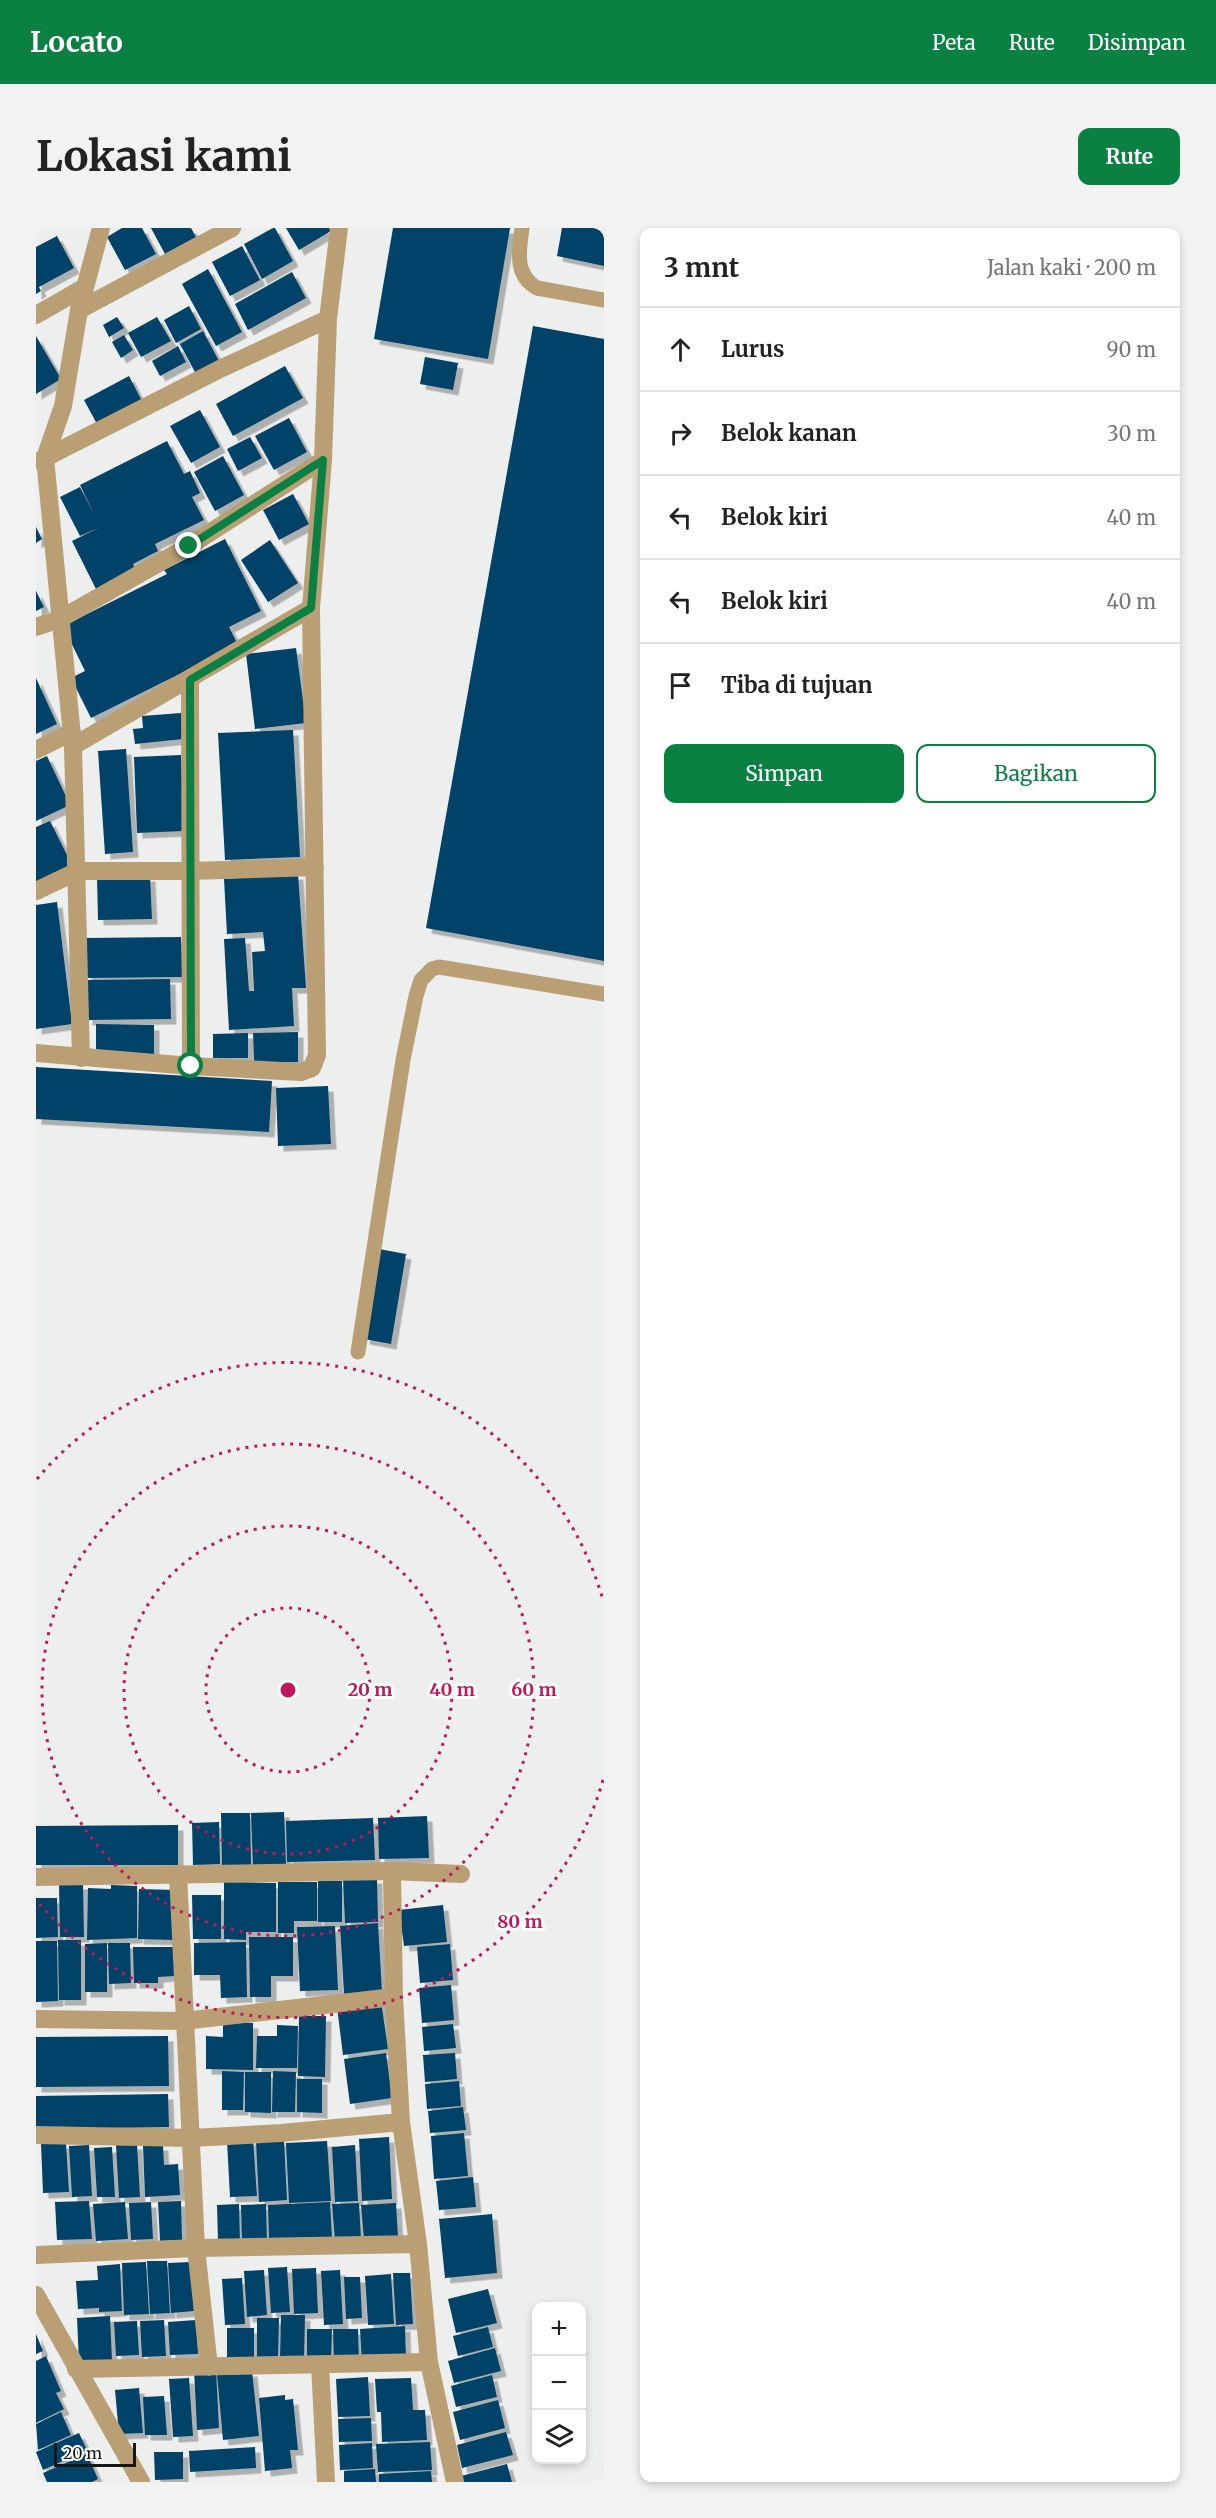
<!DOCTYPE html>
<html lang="id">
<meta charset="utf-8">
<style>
:root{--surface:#fff;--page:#f2f2f2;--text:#222;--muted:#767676;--line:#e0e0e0;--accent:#0b8043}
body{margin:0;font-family:Merriweather,serif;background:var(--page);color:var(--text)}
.controls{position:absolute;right:18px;bottom:18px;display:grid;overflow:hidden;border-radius:12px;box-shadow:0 3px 9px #0003}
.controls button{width:54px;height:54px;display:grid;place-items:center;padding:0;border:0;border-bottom:2px solid var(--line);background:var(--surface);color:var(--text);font:30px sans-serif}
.scale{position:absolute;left:18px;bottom:15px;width:82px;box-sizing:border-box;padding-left:6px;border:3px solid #151616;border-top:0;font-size:16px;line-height:21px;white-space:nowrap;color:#151616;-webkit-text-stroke:4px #fff;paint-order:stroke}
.stop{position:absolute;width:18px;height:18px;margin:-14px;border:4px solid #0b8043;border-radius:50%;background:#fff}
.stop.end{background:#0b8043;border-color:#fff;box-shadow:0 2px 6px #0008}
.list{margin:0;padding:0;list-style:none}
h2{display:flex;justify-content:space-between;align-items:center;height:78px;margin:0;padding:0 24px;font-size:26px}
h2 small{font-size:20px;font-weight:400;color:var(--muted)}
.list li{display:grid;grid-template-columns:39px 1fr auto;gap:18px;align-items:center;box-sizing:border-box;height:84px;padding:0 24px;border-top:2px solid var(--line)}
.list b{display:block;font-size:22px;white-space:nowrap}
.list em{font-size:20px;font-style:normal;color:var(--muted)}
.actions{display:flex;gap:12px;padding:18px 24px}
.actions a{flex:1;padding:14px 0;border:2px solid var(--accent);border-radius:12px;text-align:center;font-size:21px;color:var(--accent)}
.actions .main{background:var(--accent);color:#fff}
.icon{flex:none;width:33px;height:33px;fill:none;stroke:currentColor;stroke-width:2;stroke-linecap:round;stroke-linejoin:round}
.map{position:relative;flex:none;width:568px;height:2254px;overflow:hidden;border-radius:12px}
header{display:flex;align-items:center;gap:36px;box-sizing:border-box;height:84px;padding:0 30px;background:var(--accent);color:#fff}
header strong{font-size:28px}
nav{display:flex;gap:33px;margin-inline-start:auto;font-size:21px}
.intro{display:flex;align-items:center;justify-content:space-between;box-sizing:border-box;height:144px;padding:0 36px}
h1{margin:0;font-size:42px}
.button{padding:15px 27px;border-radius:12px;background:var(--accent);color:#fff;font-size:21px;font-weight:700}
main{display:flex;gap:36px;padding:0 36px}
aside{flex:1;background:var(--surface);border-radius:12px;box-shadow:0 3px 9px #0003}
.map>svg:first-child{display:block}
.building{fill:#004267;filter:url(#shadow)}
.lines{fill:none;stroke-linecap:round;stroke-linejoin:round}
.service{stroke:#ba9f75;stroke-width:15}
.minor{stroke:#ba9f75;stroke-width:18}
.route{stroke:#0b8043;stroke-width:8}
.ring{fill:none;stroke:#c2185b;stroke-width:3;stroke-dasharray:3 6}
.centre{fill:#c2185b;stroke:#fff;stroke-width:3}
.ring-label{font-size:18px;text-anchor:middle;font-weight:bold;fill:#c2185b;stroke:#fff;stroke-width:6;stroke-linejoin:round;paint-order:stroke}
</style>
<header>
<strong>Locato</strong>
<nav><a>Peta</a><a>Rute</a><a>Disimpan</a></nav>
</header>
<div class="intro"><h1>Lokasi kami</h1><a class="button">Rute</a></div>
<main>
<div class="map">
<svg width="568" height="2254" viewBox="0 0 568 2254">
<defs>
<filter id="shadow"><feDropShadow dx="5.5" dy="5.5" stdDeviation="0" flood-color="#0004"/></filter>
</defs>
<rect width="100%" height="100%" fill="#edefef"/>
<path class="building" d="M 86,0 L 106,0 L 120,26 L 89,42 L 71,9 Z
M 115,0 L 155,0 L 160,9 L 129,26 Z
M 237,0 L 239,0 L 257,33 L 226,51 L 208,16 Z
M 250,0 L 293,0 L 295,3 L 263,22 Z
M 357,0 L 474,0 L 452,131 L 338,111 Z
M 526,0 L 568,0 L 568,38 L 521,28 Z
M 21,8 L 38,40 L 3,59 L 5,63 L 0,66 L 0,19 Z
M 206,18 L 224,52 L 194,68 L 176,34 Z
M 172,41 L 206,104 L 180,118 L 146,56 Z
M 256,44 L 270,70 L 212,102 L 199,76 Z
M 153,78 L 165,101 L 140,115 L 128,92 Z
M 81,89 L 88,100 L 73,109 L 67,97 Z
M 121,89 L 135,113 L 105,129 L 92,105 Z
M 497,98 L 568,111 L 568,733 L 390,700 Z
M 167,103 L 183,133 L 160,146 L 144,116 Z
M 88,107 L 97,122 L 85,130 L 76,114 Z
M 0,108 L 25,151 L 0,166 Z
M 142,118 L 150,134 L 124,148 L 116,133 Z
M 389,129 L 422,135 L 417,162 L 384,156 Z
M 249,138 L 267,170 L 197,208 L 180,176 Z
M 93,148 L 106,173 L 61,196 L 48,172 Z
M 164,182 L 184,219 L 155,235 L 134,198 Z
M 253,190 L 271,224 L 238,242 L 219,208 Z
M 214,209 L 226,230 L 202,243 L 191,221 Z
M 131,213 L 148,246 L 154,243 L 164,265 L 156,269 L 168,292 L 119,316 L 122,323 L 97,336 L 100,343 L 61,363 L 36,313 L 64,299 L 44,308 L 24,269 L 44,259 L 58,286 L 44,257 Z
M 187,228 L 208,267 L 179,283 L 158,244 Z
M 257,266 L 273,296 L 243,312 L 227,282 Z
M 0,299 L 6,311 L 0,315 Z
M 189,311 L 225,383 L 193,399 L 202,417 L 55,490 L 35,450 L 49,443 L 27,398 L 131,346 L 128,342 Z
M 234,312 L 262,355 L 232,374 L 205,332 Z
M 0,363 L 8,379 L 0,383 Z
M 260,420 L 270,495 L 219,501 L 210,426 Z
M 0,450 L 21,496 L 0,506 Z
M 145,485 L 147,511 L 99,516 L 97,501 L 107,500 L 106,488 Z
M 257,502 L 264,629 L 189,632 L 182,505 Z
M 90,521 L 97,624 L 69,626 L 62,523 Z
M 145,527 L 148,603 L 101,605 L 98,529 Z
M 11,528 L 34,577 L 0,593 L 0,533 Z
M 14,593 L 36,637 L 0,655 L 0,599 Z
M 262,646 L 270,760 L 256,760 L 258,798 L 193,802 L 188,711 L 209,710 L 213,763 L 218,763 L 216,724 L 229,723 L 227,704 L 191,706 L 188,651 Z
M 114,648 L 116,691 L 62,692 L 61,649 Z
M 21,674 L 36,796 L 0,801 L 0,677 Z
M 145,709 L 146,749 L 50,750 L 49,710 Z
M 134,751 L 135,791 L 51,792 L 50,752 Z
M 60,796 L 118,797 L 118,827 L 60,826 Z
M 262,804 L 262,834 L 218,835 L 217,805 Z
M 212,805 L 212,830 L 177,830 L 177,806 Z
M 0,839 L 236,853 L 233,904 L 0,891 Z
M 292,858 L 295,916 L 242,918 L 240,860 Z
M 343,1021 L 370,1026 L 355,1116 L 328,1111 Z
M 248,1584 L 250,1637 L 217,1638 L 215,1585 Z
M 185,1585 L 214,1585 L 215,1637 L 186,1638 Z
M 391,1588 L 393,1630 L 343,1631 L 342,1590 Z
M 337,1590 L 339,1632 L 251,1634 L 250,1593 Z
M 183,1594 L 184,1636 L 157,1637 L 156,1595 Z
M 142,1597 L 142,1637 L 0,1637 L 0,1598 Z
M 341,1650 L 342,1694 L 309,1695 L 307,1651 Z
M 282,1653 L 306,1653 L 306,1694 L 282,1694 Z
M 188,1654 L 240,1655 L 240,1704 L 210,1704 L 210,1712 L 188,1711 Z
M 242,1654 L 281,1654 L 281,1693 L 258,1693 L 258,1705 L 242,1705 Z
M 23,1656 L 47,1656 L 48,1709 L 24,1709 Z
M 75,1657 L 101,1658 L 101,1710 L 51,1712 L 52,1660 L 75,1661 Z
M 103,1661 L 139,1662 L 138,1712 L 102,1711 Z
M 156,1667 L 185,1667 L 185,1711 L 157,1711 Z
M 0,1670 L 21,1670 L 22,1709 L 0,1710 Z
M 407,1677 L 411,1714 L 368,1718 L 363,1682 Z
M 342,1695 L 346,1764 L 308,1766 L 304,1698 Z
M 299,1698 L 302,1762 L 264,1763 L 261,1699 Z
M 213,1709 L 257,1709 L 257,1748 L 235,1748 L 235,1769 L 214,1769 Z
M 22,1712 L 45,1712 L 45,1772 L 23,1772 Z
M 0,1713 L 21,1713 L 22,1773 L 0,1774 Z
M 210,1714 L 211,1769 L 185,1770 L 184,1747 L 158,1747 L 158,1715 Z
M 71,1715 L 71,1764 L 49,1764 L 49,1716 Z
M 72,1715 L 94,1715 L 95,1755 L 73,1756 Z
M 414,1716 L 417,1752 L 384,1755 L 381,1719 Z
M 97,1719 L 139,1719 L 139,1748 L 122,1749 L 122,1755 L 98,1755 Z
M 415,1757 L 418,1792 L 386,1795 L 383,1760 Z
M 345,1773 L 352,1821 L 307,1827 L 301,1779 Z
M 263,1788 L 290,1788 L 289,1849 L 262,1848 Z
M 187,1794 L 217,1795 L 217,1842 L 170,1841 L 170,1808 L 187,1809 Z
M 417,1796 L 420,1820 L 388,1823 L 386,1799 Z
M 241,1797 L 262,1798 L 261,1840 L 220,1840 L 221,1808 L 241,1808 Z
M 132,1808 L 133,1858 L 0,1859 L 0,1809 Z
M 350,1825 L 356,1870 L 314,1876 L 308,1831 Z
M 419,1825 L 421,1851 L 389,1854 L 387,1827 Z
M 186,1843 L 208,1844 L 207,1882 L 186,1882 Z
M 237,1843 L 260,1844 L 259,1884 L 236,1884 Z
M 209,1844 L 235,1844 L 235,1885 L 209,1884 Z
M 261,1851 L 286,1851 L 286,1885 L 261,1884 Z
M 423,1853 L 425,1878 L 391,1881 L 389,1856 Z
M 132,1866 L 133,1899 L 0,1901 L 0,1868 Z
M 427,1879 L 430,1902 L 394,1905 L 392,1883 Z
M 428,1905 L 432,1948 L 398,1951 L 395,1908 Z
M 353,1909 L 356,1971 L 326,1973 L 323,1911 Z
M 217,1911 L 221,1968 L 194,1969 L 191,1913 Z
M 248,1912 L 251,1972 L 223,1974 L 220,1914 Z
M 291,1913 L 295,1973 L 253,1975 L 250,1915 Z
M 30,1915 L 33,1964 L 7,1965 L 5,1916 Z
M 101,1916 L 104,1969 L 83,1970 L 80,1917 Z
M 53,1917 L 56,1968 L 36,1969 L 33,1918 Z
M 127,1917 L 128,1937 L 142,1936 L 144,1967 L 109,1969 L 107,1918 Z
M 319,1917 L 322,1973 L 299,1974 L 296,1919 Z
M 76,1919 L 79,1969 L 61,1969 L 58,1920 Z
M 437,1949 L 440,1979 L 403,1982 L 400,1953 Z
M 53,1973 L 56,2011 L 21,2012 L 19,1974 Z
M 145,1973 L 146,2012 L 124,2013 L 122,1974 Z
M 89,1974 L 92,2011 L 60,2013 L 57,1976 Z
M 115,1974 L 117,2011 L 95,2012 L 93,1975 Z
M 294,1974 L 296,2010 L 233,2012 L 232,1977 Z
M 323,1975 L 325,2011 L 299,2012 L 296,1976 Z
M 360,1975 L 362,2009 L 328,2011 L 325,1977 Z
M 203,1976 L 204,2014 L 182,2014 L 181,1977 Z
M 230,1976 L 231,2013 L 206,2014 L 205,1977 Z
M 456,1986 L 461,2045 L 409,2050 L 403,1991 Z
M 111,2033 L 131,2033 L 134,2085 L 114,2086 Z
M 110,2034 L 113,2086 L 88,2087 L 86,2035 Z
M 155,2034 L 158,2083 L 135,2085 L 132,2035 Z
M 84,2036 L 86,2083 L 63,2084 L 63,2080 L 42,2081 L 40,2053 L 62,2052 L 61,2038 Z
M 251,2039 L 254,2084 L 235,2085 L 232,2040 Z
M 280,2040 L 282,2085 L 258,2086 L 256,2041 Z
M 228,2042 L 231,2087 L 211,2089 L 208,2043 Z
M 304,2042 L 307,2096 L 288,2097 L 285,2043 Z
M 357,2045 L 374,2045 L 377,2096 L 360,2097 Z
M 355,2046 L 358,2096 L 332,2097 L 329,2048 Z
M 308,2049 L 324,2049 L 326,2090 L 310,2091 Z
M 206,2050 L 209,2096 L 189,2097 L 186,2051 Z
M 452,2061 L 461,2095 L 420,2105 L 412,2071 Z
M 245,2087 L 269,2087 L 268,2133 L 244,2132 Z
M 74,2088 L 76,2132 L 43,2134 L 41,2090 Z
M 221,2090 L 243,2090 L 242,2132 L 221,2132 Z
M 128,2092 L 130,2128 L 106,2129 L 104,2093 Z
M 160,2092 L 162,2126 L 134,2127 L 132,2094 Z
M 101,2093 L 103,2127 L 80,2128 L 78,2094 Z
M 369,2098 L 370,2132 L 326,2134 L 324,2101 Z
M 452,2099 L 457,2119 L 422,2128 L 417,2108 Z
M 191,2100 L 218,2100 L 218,2131 L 191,2131 Z
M 271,2101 L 296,2101 L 295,2134 L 271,2134 Z
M 297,2101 L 322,2101 L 323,2133 L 298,2133 Z
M 0,2106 L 7,2123 L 0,2126 Z
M 459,2120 L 465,2143 L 418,2155 L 412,2133 Z
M 10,2128 L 25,2163 L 20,2165 L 28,2181 L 0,2195 L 0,2133 Z
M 180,2141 L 183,2200 L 161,2202 L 158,2142 Z
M 216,2143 L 223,2208 L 187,2212 L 181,2146 Z
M 456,2147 L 461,2169 L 420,2179 L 415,2158 Z
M 332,2149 L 334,2188 L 302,2189 L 300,2151 Z
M 153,2150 L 157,2208 L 137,2209 L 133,2151 Z
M 375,2150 L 377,2182 L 389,2182 L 391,2212 L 346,2214 L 345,2184 L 341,2184 L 339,2151 Z
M 103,2160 L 107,2205 L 83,2206 L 79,2162 Z
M 249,2167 L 249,2172 L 257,2171 L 262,2222 L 254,2222 L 256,2240 L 229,2243 L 223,2170 Z
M 128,2168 L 131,2207 L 109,2207 L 107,2169 Z
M 462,2172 L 469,2200 L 424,2212 L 417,2184 Z
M 25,2184 L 35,2207 L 2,2222 L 0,2196 Z
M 335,2190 L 336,2213 L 303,2214 L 302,2191 Z
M 470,2204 L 477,2227 L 426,2240 L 421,2217 Z
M 43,2205 L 51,2222 L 7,2242 L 0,2224 Z
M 394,2214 L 396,2242 L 342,2244 L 340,2216 Z
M 336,2215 L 337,2240 L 304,2242 L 303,2217 Z
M 219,2219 L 220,2240 L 154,2244 L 153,2223 Z
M 118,2224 L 147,2224 L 147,2251 L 119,2252 Z
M 51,2226 L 62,2251 L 56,2254 L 11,2254 L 7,2245 Z
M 471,2236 L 476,2254 L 426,2254 L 425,2248 Z
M 339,2241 L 340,2254 L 308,2254 L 308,2243 Z
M 395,2243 L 396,2254 L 343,2254 L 343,2246 Z"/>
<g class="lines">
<path class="service" d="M 486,0 C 483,23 478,47 501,60 L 568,72
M 322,1124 L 367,832 L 380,768 L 385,752 L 396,741 L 403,739 L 568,766"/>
<path class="minor" d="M 43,82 L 196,0
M 0,87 L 49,59
M 3,233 L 9,230 L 27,178 L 43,82 L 65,0
M 0,399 L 24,391 L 153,318 L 287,232
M 154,452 L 155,838
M 37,518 L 275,380
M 0,522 L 36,504
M 0,663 L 42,643 L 155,643 L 279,639
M 0,825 L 155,838 L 265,844 L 276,840 L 281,827 L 275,380 L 287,232 L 292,91 L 303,0
M 45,830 L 37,518 L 9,230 L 184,141 L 292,91
M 356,1643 L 358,1769 L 365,1894 L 382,2016 L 393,2134 L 419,2254
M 142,1646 L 160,2020 L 173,2139
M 0,1649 L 356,1643 L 425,1646
M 0,1791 L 147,1793 L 358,1769
M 0,1907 L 155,1910 L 245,1905 L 365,1894
M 0,2027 L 160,2020 L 382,2016
M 0,2067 L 105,2254
M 284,2137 L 290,2254
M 40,2141 L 393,2134"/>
</g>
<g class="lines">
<path class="route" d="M 153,318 L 287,232 L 275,380 L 154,452 L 155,838"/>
</g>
<g class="ring">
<circle cx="252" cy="1462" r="82"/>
<circle cx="252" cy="1462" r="164"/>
<circle cx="252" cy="1462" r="246"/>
<path d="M567 1552A328 328 0 0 1 1 1673M1 1251A328 328 0 0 1 567 1372"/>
</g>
<circle cx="252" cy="1462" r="9" class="centre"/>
<g class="ring-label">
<text x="334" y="1468">20 m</text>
<text x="416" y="1468">40 m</text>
<text x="498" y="1468">60 m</text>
<text x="484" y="1700">80 m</text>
</g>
</svg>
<div class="controls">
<button>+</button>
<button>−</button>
<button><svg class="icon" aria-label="layers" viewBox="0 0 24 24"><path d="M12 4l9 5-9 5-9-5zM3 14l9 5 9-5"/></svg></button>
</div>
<div class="scale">20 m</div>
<div class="stop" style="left:155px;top:838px"></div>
<div class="stop end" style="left:153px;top:318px"></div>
</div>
<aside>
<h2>3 mnt<small>Jalan kaki · 200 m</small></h2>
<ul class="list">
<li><svg class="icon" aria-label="ahead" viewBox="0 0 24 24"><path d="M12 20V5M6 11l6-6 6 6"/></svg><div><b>Lurus</b></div><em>90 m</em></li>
<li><svg class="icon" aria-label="right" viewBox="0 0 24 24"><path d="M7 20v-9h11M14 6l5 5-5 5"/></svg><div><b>Belok kanan</b></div><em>30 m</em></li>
<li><svg class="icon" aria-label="left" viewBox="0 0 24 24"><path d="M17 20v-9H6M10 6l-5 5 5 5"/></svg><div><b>Belok kiri</b></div><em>40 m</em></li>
<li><svg class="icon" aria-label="left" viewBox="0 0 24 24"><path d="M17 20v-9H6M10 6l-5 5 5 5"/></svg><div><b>Belok kiri</b></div><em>40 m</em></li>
<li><svg class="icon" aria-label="arrive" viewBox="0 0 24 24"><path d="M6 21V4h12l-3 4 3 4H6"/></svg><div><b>Tiba di tujuan</b></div></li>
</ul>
<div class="actions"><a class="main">Simpan</a><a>Bagikan</a></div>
</aside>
</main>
